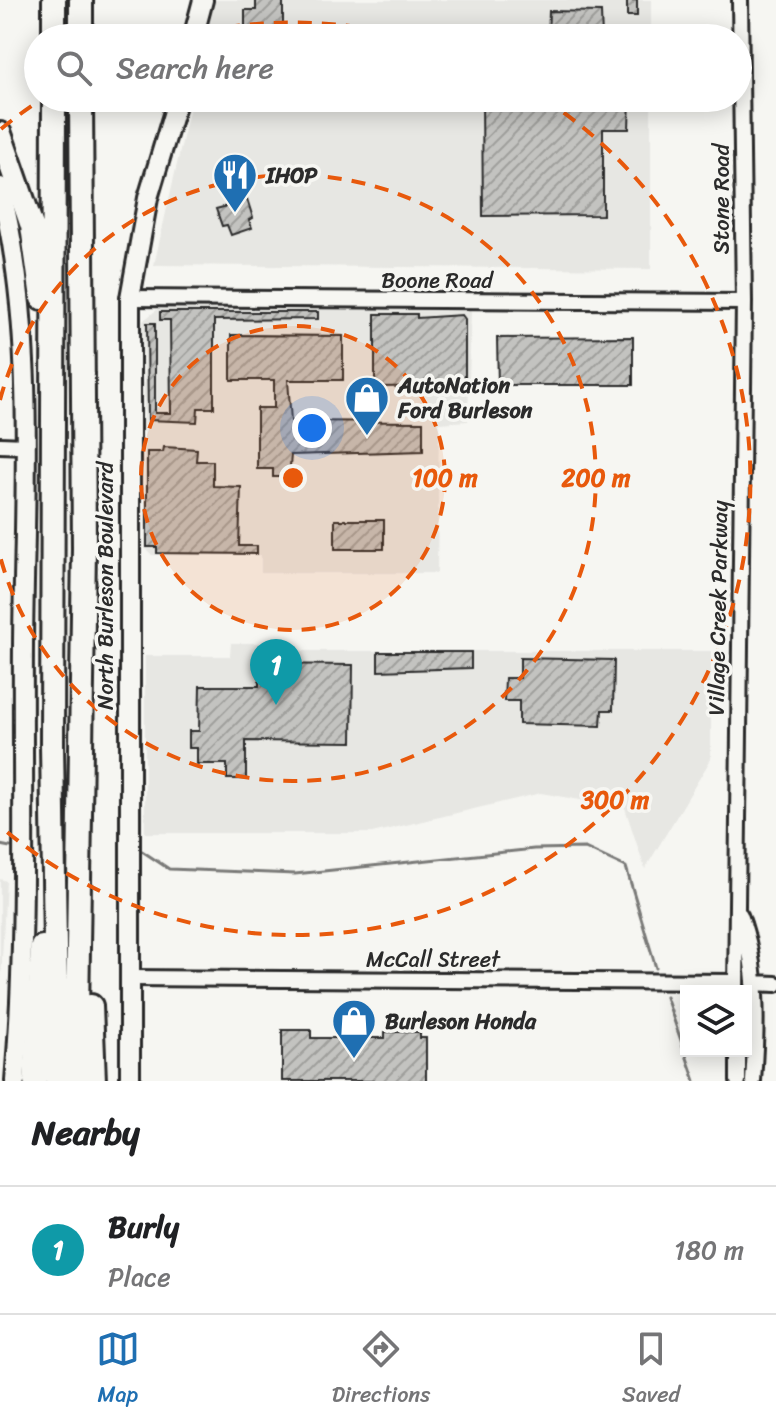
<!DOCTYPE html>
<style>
:root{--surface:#fff;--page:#f2f2f2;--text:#202124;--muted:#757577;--line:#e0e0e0;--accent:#1f6fb2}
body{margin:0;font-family:Sriracha,sans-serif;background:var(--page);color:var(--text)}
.controls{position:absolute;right:24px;bottom:24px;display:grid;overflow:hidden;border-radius:0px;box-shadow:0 4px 20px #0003}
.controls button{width:72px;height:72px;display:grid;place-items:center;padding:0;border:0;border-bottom:2px solid var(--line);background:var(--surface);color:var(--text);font:40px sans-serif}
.you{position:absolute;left:312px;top:428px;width:28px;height:28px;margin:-20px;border:6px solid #fff;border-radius:50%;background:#1a73e8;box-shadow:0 0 0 12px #1a73e833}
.badge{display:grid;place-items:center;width:52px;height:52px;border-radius:50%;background:var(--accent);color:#fff;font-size:26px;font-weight:700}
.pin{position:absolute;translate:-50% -66px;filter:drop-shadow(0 2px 4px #0008)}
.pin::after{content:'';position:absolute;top:42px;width:28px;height:24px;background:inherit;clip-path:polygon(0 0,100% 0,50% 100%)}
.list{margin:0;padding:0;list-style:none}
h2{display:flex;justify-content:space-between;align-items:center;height:104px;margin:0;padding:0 32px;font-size:34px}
h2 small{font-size:26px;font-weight:400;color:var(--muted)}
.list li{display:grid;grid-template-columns:52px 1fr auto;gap:24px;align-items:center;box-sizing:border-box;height:128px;padding:0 32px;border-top:2px solid var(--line)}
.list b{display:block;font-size:30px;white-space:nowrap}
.list p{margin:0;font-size:26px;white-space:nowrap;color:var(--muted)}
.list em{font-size:26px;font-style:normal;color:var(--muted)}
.icon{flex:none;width:44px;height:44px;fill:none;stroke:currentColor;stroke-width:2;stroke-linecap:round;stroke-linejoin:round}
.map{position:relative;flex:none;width:776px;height:1081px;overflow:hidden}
.search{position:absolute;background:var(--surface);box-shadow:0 4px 20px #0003;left:24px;right:24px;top:24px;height:88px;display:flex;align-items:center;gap:20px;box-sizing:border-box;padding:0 28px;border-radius:44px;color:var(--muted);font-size:30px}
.sheet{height:232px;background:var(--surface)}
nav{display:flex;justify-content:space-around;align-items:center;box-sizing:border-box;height:112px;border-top:2px solid var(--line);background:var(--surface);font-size:22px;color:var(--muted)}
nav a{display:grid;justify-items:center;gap:4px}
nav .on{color:var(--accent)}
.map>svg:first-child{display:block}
.built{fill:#e7e7e3}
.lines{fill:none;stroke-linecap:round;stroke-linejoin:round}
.stream{stroke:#7a7a78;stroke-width:3}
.building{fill:url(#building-hatch);stroke:#2b2b2b;stroke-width:2}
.minor-casing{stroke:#2b2b2b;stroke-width:20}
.major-casing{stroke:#2b2b2b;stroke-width:24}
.highway-casing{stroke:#2b2b2b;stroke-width:28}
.minor{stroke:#f6f6f2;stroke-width:14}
.major{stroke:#f6f6f2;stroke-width:18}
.highway{stroke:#f6f6f2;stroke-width:22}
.ring{fill:none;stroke:#e8590c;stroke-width:4;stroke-dasharray:14 10}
.labels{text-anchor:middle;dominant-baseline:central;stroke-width:7;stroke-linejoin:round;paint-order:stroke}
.poi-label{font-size:22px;font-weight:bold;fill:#2b2b2b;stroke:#f6f6f2;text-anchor:start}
.street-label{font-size:22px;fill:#2b2b2b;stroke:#f6f6f2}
.centre{fill:#e8590c;stroke:#f6f6f2;stroke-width:4}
.ring-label{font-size:24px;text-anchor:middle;font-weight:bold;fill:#e8590c;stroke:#f6f6f2;stroke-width:7;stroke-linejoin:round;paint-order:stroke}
</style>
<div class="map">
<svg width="776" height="1081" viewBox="0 0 776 1081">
<defs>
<pattern id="building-hatch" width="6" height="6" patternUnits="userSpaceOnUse" patternTransform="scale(2)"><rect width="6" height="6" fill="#c3c3c0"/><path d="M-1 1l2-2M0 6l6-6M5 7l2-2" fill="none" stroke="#9f9f9c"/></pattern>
</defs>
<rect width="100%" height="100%" fill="#f6f6f2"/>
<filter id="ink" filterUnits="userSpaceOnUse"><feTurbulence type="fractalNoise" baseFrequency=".0125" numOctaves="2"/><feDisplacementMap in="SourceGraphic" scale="16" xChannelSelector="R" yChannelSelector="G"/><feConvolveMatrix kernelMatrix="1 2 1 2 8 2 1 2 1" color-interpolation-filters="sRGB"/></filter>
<g filter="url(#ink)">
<path class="built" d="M 215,0 L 651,0 L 651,38 L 206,38 Z
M 192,98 L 651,98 L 651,269 L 154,265 Z
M 160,307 L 471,308 L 468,421 L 439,423 L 437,573 L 261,573 L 261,555 L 152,555 L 145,548 L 143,321 Z
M 231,643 L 261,643 L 261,651 L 711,651 L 711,759 L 645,869 L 625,808 L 541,793 L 372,833 L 145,833 L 145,656 L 230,656 Z
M 0,879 L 6,881 L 0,998 Z"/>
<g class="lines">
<path class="stream" d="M 0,845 L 10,847
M 142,851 L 169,869 L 295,874 L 534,849 L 585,848 L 626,867 L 656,968
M 666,997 L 695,1081"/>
</g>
<path class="building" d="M 256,0 L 283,0 L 283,38 L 256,38 L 256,28 L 245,28 L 245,10 L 256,10 Z
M 627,0 L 637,0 L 637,16 L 627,16 Z
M 549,11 L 601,12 L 602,38 L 548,38 Z
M 482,98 L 630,98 L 629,129 L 603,129 L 603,215 L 483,216 Z
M 233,199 L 234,203 L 247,199 L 253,218 L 249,220 L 252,228 L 231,235 L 227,225 L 222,226 L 216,209 L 227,206 L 225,202 Z
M 160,312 L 318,312 L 318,319 L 214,320 L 214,408 L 198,408 L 197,422 L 148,420 L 147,323 L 155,323 L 155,413 L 171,413 L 170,320 L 160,320 Z
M 375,314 L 417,314 L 417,318 L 462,315 L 465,319 L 465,386 L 375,387 Z
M 231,335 L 343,336 L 343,380 L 288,380 L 291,421 L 423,422 L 423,451 L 291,455 L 289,477 L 273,477 L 273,469 L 257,469 L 257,408 L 274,408 L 274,380 L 231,380 Z
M 633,337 L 633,385 L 498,385 L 497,338 Z
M 164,447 L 197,449 L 196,461 L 213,461 L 213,486 L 241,487 L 239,546 L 257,546 L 257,554 L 157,553 L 157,547 L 147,547 L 147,452 L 163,452 Z
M 335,520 L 384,520 L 384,549 L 335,549 Z
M 378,652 L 471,652 L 471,668 L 378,671 Z
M 520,658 L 614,660 L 613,710 L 602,710 L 601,726 L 519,724 L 519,701 L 504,701 L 505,678 L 520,678 Z
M 259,664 L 353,665 L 352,742 L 246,741 L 246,779 L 227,779 L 227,764 L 197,764 L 197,748 L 189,748 L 189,731 L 199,731 L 200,686 L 259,686 Z
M 282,1030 L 311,1030 L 311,1038 L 385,1038 L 385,1032 L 420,1032 L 420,1038 L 426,1038 L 426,1081 L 282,1081 Z"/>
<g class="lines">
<g class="minor-casing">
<path id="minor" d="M 130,298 L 744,302
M 0,445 L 25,446
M 740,915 C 759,965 757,1028 753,1081
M 129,978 L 736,982
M 753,983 L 776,984
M 736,991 L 744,302 L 740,0
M 738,1081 L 738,1051"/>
</g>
<g class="major-casing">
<path id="major" d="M 193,38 L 203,0
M 0,187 C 37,328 24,500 23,645 C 22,790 27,937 15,1081
M 130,1081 L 130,298 L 148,198 L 178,98"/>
</g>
<g class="highway-casing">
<path id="highway" d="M 54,0 L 54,38
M 81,0 L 81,38
M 54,98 L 52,744 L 57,1081
M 0,134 L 32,226 L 42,298
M 91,1006 L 94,1081
M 35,1081 L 42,947
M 76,1081 L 84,548 L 81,98"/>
</g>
<use href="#minor" class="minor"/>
<use href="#major" class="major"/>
<use href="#highway" class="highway"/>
</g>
</g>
<circle cx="293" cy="478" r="152" fill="#e8590c" fill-opacity=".12"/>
<g class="ring">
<circle cx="293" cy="478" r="152"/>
<path d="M0 400A303 303 0 1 1 0 556"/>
<path d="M1 129A455 455 0 0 1 42 99M179 37A455 455 0 0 1 407 37M544 99A455 455 0 1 1 1 827"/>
</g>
<defs>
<g id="restaurant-pin" transform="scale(2.3)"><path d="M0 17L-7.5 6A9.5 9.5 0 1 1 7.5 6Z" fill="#1f6fb2" stroke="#f6f6f2"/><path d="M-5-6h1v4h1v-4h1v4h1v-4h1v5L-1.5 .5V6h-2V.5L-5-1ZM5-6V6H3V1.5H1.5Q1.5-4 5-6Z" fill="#fff"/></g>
<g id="shop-pin" transform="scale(2.3)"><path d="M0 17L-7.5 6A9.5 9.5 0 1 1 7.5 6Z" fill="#1f6fb2" stroke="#f6f6f2"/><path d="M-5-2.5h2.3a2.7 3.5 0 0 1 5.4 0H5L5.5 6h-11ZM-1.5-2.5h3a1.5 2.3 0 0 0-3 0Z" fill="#fff"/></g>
</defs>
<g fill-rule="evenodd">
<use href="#restaurant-pin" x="235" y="175"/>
<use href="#shop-pin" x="367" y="398"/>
<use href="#shop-pin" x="354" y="1021"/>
</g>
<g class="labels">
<g class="poi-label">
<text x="266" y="175">IHOP</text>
<text x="398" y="385">AutoNation<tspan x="398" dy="25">Ford Burleson</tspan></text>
<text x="385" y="1021">Burleson Honda</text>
</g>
<g class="street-label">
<text transform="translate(721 199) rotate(-90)">Stone Road</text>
<text x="437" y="280">Boone Road</text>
<text transform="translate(105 586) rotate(-90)">North Burleson Boulevard</text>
<text transform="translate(718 608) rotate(-89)">Village Creek Parkway</text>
<text x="433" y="959">McCall Street</text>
</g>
</g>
<circle cx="293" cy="478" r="12" class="centre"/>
<g class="ring-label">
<text x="445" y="486">100 m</text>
<text x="596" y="486">200 m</text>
<text x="615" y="808">300 m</text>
</g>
</svg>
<div class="controls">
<button><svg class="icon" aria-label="layers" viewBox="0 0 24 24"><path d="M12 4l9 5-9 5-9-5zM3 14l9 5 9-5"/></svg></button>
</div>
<div class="you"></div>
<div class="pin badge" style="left:276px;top:705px;background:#0f9aa8">1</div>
<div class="search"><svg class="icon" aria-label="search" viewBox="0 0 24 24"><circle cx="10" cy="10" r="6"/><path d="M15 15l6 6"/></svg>Search here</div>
</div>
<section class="sheet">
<h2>Nearby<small></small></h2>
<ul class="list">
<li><span class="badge" style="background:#0f9aa8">1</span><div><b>Burly</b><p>Place</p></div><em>180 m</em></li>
</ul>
</section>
<nav>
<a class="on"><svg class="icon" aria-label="map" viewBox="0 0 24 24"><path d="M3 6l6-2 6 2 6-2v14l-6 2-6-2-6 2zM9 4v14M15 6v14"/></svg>Map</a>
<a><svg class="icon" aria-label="directions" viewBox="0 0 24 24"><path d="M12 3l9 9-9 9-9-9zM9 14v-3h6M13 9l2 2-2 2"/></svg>Directions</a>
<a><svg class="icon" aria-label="saved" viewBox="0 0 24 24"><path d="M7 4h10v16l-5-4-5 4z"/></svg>Saved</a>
</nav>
